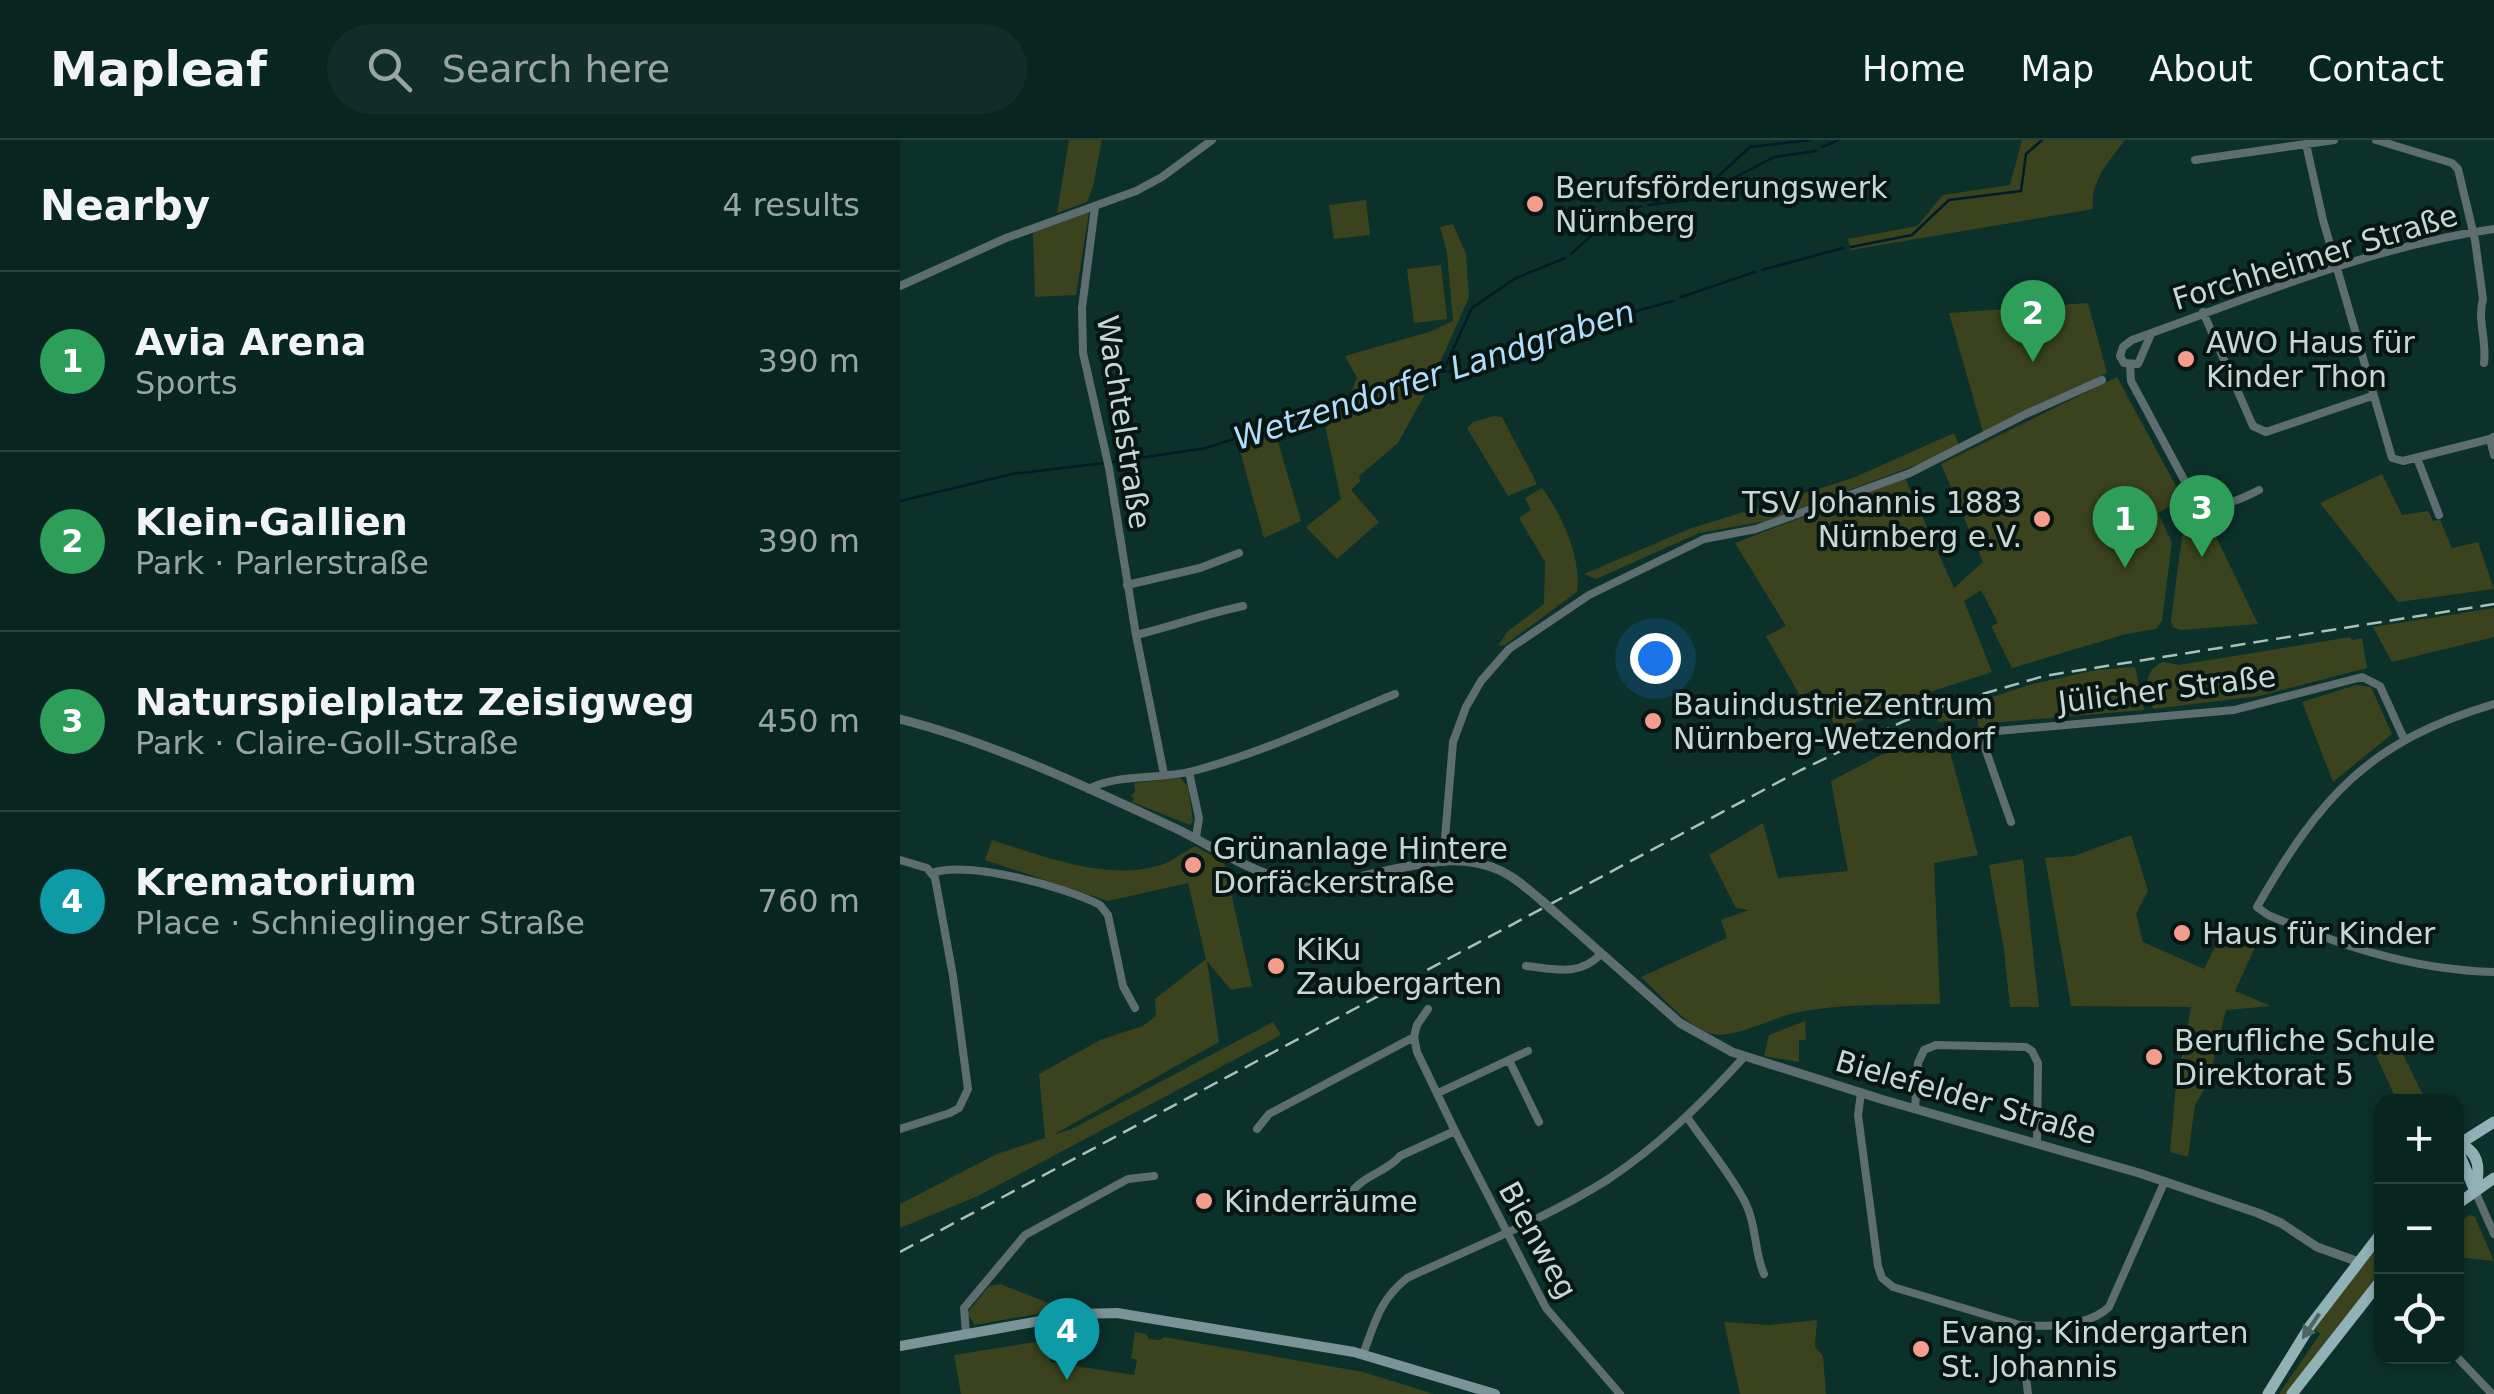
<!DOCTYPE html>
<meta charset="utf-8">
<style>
:root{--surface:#092520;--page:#122d29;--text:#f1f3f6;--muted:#99a5a5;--line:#29423e;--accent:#f49d8d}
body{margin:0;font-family:"DejaVu Sans",sans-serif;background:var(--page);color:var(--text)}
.controls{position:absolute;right:30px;bottom:30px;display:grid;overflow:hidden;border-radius:20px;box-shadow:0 2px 8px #0004}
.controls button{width:90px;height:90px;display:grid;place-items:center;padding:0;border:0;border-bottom:2px solid var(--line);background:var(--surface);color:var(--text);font:50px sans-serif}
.you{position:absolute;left:755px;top:518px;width:35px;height:35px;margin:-25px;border:8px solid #fff;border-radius:50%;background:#1a73e8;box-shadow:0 0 0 15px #1a73e833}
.badge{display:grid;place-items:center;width:65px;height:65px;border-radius:50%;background:var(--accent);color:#fff;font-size:32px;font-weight:700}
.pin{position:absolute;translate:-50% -82px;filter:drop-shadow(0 2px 5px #0008)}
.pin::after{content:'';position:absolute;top:52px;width:35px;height:30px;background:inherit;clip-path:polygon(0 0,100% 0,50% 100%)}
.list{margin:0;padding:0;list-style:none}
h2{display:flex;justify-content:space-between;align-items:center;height:130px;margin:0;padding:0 40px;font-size:42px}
h2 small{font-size:32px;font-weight:400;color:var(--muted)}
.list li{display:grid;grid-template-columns:65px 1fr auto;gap:30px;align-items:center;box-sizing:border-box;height:180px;padding:0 40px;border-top:2px solid var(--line)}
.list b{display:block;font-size:38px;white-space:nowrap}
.list p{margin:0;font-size:32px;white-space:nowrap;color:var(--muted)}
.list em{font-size:32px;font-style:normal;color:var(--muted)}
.icon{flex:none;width:55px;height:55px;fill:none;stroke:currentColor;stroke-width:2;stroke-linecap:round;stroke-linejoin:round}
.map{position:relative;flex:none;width:1594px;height:1254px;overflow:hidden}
header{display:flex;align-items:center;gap:60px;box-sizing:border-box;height:140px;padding:0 50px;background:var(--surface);border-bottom:2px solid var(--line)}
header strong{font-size:48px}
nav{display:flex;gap:55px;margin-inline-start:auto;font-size:35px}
.search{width:700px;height:90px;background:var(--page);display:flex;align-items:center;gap:25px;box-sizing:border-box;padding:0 35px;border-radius:55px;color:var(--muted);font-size:38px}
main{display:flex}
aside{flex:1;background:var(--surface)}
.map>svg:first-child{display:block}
.green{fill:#3b431e}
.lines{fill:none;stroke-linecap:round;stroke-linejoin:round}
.stream{stroke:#021b29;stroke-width:2.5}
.minor{stroke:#5e6e70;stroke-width:8}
.tertiary{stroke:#5e6e70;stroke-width:9}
.secondary{stroke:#7a9497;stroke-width:10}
.primary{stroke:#90b1b6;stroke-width:11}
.rail{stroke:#aac0ba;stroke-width:2.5;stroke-dasharray:15 8;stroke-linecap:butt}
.tertiary-bridge{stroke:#5e6e70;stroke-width:9}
.oneway{fill:#4c6464}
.poi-dot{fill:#f49d8d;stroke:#071612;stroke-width:4}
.labels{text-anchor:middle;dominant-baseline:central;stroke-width:8;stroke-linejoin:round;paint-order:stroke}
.poi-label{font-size:30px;fill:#c5d8d3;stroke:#071612;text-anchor:start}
.street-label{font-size:30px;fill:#c5d8d3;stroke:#071612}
.water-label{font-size:32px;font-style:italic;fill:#b1ddf9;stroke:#071612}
</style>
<header>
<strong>Mapleaf</strong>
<div class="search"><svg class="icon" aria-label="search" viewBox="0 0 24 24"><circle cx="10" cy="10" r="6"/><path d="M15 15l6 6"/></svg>Search here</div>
<nav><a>Home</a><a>Map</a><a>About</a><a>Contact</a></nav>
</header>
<main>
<aside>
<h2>Nearby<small>4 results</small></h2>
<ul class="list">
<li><span class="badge" style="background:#2e9e5b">1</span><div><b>Avia Arena</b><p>Sports</p></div><em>390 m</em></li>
<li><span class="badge" style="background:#2e9e5b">2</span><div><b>Klein-Gallien</b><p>Park · Parlerstraße</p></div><em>390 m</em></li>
<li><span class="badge" style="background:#2e9e5b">3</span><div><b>Naturspielplatz Zeisigweg</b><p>Park · Claire-Goll-Straße</p></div><em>450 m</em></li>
<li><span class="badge" style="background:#0f9aa8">4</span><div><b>Krematorium</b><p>Place · Schnieglinger Straße</p></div><em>760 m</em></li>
</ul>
</aside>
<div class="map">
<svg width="1594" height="1254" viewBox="0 0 1594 1254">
<rect width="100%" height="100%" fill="#0c312a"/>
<path class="green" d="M 169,0 L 202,0 L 193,47 L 187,62 L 157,73 Z
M 1122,0 L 1225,0 C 1209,22 1190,40 1193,69 L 951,110 L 948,99 L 1017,86 L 1043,55 L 1110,45 Z
M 466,60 L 470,95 L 434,99 L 429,65 Z
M 189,72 L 176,155 L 135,157 L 133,92 Z
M 553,84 L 566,114 L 569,157 L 531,243 L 498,303 L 459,336 L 460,341 L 451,350 L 479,382 L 437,419 L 406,387 L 441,359 L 421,267 L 449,257 L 457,238 L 445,216 L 529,192 L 553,181 L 547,113 L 540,87 Z
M 541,125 L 547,179 L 514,183 L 507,129 Z
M 1188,163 L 1207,233 L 1083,292 L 1049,173 Z
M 1217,237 L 1283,359 L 1258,373 L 1272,402 L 1262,481 L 1256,489 L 1226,494 L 1112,528 L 1091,486 L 1098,483 L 1081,450 L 1064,461 L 1092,532 L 1014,557 L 937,591 L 918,548 L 900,556 L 866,496 L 886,486 L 835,403 L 1005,338 L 1054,448 L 1083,422 L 1041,324 Z
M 594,276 L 602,277 L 637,344 L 608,356 L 567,288 L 573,282 Z
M 374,288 L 401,381 L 364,398 L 337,300 Z
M 1054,293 L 1059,305 L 1027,321 L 866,381 L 799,393 L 696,439 L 684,434 L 789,389 L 953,338 Z
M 1482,334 L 1502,375 L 1528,371 L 1533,381 L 1540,380 L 1552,408 L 1578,402 L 1594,449 L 1498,462 L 1420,363 Z
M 642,348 C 662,374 682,419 677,452 L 605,505 L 598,506 L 607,492 L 644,464 L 645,422 L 619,378 L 631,370 L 625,358 Z
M 1304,372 L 1358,484 L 1280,490 L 1273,487 L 1271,480 L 1282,397 L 1289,373 Z
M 1594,468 L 1594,497 L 1492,522 L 1473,487 Z
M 1450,497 L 1452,500 L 1462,498 L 1467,528 L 1359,556 L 1253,569 C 1245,550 1242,533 1262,522 L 1279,525 Z
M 1235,527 L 1244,570 L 1091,583 L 1084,589 L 1078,586 L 1078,578 L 1038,582 L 1037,575 L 1129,545 L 1196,530 Z
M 1456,545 L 1471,547 L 1492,594 L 1433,642 L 1402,562 Z
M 1047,601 L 1078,715 L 1034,723 L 1040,864 C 992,865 942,863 894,873 C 874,878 831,899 813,894 C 786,887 761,855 741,837 L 827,798 L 821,780 L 849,770 L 836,768 L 809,715 L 863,683 L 878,738 L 948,731 L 931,641 L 983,614 Z
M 280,638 L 288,646 L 293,681 L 290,685 L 232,662 L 234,658 L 230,656 L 235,652 L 234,643 Z
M 1231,695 L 1248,751 L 1236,774 L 1243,802 L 1304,829 L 1325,787 L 1341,794 L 1346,784 L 1362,792 L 1335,851 L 1371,866 L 1326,870 L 1308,943 L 1295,965 L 1288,1017 L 1270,1012 L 1276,945 L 1291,867 L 1171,866 L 1145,718 L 1174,716 Z
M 92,700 C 142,716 208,742 261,725 C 273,721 284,712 295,706 L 324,722 L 352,846 L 331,850 L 307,821 L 319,902 L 153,995 L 172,989 L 373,882 L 381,895 L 78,1056 L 0,1088 L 0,1064 L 97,1014 L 145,998 L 139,934 L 200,900 L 243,886 L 256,876 L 255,859 L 306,819 L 288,743 L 208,761 L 85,720 Z
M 1123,719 L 1139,867 L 1110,867 L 1104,810 L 1089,725 Z
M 905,881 L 906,900 L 899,900 L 899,922 L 864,916 L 869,895 Z
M 1498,904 L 1526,961 L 1497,961 L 1475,913 Z
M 1570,1075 L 1575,1077 L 1594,1121 L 1557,1117 L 1557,1083 Z
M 1481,1098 L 1481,1132 L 1388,1254 L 1379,1254 L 1420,1194 L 1414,1189 Z
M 100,1144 L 164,1169 L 75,1185 L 67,1173 L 89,1146 Z
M 917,1180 L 915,1207 L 923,1216 L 926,1254 L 840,1254 L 824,1182 L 869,1185 Z
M 235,1192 L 246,1194 L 249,1199 L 260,1200 L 264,1197 L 463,1232 L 534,1254 L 61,1254 L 54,1215 L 154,1199 L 150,1222 L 234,1235 L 237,1220 L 231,1218 Z"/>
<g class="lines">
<path class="stream" d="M 922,7 L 938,0
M 830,40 L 874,17 L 916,11
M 752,54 L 812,42 L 850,7 L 910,0
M 748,65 L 797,59 L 823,44
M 951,107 L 1012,95 L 1049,60 L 1121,51 L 1126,14 L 1142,0
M 671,114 L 701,87 L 741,66
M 862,130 L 943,108
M 781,157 L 855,132
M 544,229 L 572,168 L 614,139 L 665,118
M 212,322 L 306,308 L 513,240 L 528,232 L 569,231 L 666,196 L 672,189 L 773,161
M 0,361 L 112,334 L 204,323"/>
<path class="minor" d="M 1476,0 L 1552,23 L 1558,29 L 1575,100 L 1583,159 C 1577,179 1587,201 1584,223
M 1406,4 L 1423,80 L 1492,318 L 1503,321 L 1590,299
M 1295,20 L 1434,0
M 195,67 L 182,168 L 183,213 L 209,328 L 236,495 L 264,634
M 0,146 L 106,98 L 236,51 L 262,37 L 312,0
M 1303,172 L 1353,286 L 1366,292 L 1472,256
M 1251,194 L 1238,224 L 1224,223 L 1220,216 L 1223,207 L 1232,200 C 1350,158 1469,107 1594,89
M 1230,226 L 1231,241 L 1297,364 C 1319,369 1340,360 1359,350
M 1593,297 L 1590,299 L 1594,315
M 1517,318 L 1539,375
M 227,445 L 300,428 L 339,413
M 236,495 C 273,486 305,474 343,466
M 1594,564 C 1469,601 1420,657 1357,767 L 1368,775 C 1442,806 1513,830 1594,832
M 289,632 L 299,678 L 296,698
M 188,649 C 220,633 259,640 293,631 C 362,613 429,581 495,554
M 1111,682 L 1085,608 L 1088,596 L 1097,591 L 1334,570 L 1462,537 L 1480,546 L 1504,599
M 0,720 L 27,728 L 35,738 L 53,836 L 68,949 L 59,968 L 50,973 L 0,989
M 543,722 L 553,602 L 566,567 L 581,541 L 609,509 L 689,455 L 804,399 L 856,389 L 1010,333 L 1126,274 L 1202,240
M 32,733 C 69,720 165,747 200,765 L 208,775 L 223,846 L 235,868
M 626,826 C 654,829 679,837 701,814
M 528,869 L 517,885 L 514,897 L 517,912 L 555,991 L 646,1168 L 720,1254
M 609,920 L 639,982
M 538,953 L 628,911
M 961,953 L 958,975 L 978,1126 L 982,1138 L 993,1147 L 1120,1185 C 1147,1187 1188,1187 1209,1167 L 1264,1043
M 1015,969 L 1018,923 L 1024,910 L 1036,905 L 1126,907 L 1132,911 L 1138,923 L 1137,1004
M 787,977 C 806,1005 831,1034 846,1064 C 857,1087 854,1112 864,1134
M 357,989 L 369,974 L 514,897
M 454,1049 C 467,1034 488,1031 500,1016 L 555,991
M 1575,1051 L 1594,1094
M 1120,1185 L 1128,1254
M 66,1194 L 64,1168 L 125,1095 L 228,1039 L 254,1036
M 463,1214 C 476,1181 478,1162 507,1138 C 574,1107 645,1079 707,1040 C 759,1006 803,962 844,917
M 1556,1216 L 1592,1254"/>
<path class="tertiary" d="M 0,579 C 92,602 191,649 277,689 C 312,706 349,732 388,740 C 457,754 532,700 599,730 C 615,737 629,750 642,761
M 658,775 L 780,883 L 832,912 L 984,960 L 1239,1033 L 1358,1073 L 1381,1083 L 1417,1107 L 1459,1122"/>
<path class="secondary" d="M 0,1206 L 179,1174 L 217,1173 L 454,1212 L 595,1254"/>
<path class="primary" d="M 1559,1004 C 1581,1012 1580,1031 1575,1051
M 1559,1004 L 1561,1018 L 1575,1051
M 1556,1006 L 1594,982
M 1556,1065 L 1594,1038
M 1368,1254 L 1410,1186 L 1482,1092
M 1392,1254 L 1482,1139"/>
<path class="rail" d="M 0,1112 L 901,630 L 1002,582 L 1052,563 L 1144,536 L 1594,464"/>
<path class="tertiary-bridge" d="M 642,761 L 658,775"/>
</g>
<defs><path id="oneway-solid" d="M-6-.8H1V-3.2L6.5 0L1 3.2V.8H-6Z" transform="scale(2.5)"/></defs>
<use class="oneway" href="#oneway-solid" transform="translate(1411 1186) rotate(124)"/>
<g class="poi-dot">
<circle cx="635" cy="64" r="10"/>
<circle cx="1286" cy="219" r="10"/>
<circle cx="1142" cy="379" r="10"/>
<circle cx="753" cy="581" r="10"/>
<circle cx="293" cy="725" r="10"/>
<circle cx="1282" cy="793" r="10"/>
<circle cx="376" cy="826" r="10"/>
<circle cx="1254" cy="917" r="10"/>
<circle cx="304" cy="1061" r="10"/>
<circle cx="1021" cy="1209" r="10"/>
</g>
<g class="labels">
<g class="poi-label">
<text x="655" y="47">Berufsförderungswerk<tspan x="655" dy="34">Nürnberg</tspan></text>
<text x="1306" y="202">AWO Haus für<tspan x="1306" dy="34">Kinder Thon</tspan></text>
<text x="1122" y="362" text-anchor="end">TSV Johannis 1883<tspan x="1122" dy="34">Nürnberg e.V.</tspan></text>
<text x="773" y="564">BauindustrieZentrum<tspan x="773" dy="34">Nürnberg-Wetzendorf</tspan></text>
<text x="313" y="708">Grünanlage Hintere<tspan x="313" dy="34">Dorfäckerstraße</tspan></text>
<text x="1302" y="793">Haus für Kinder</text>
<text x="396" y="809">KiKu<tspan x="396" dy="34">Zaubergarten</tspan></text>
<text x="1274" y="900">Berufliche Schule<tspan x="1274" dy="34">Direktorat 5</tspan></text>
<text x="324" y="1061">Kinderräume</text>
<text x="1041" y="1192">Evang. Kindergarten<tspan x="1041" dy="34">St. Johannis</tspan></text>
</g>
<g class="street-label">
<text transform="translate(1415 117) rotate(-17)">Forchheimer Straße</text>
<text transform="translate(224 282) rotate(81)">Wachtelstraße</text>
<text transform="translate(1267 549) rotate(-7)">Jülicher Straße</text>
<text transform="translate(1066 957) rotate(16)">Bielefelder Straße</text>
<text transform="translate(638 1100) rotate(61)">Bienweg</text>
</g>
<g class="water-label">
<text transform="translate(534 235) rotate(-18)">Wetzendorfer Landgraben</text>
</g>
</g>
</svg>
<div class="controls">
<button>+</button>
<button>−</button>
<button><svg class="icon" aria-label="locate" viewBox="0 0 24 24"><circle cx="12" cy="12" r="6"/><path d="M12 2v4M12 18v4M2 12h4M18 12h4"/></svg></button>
</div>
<div class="you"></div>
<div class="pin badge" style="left:1225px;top:428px;background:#2e9e5b">1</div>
<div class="pin badge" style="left:1133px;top:222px;background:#2e9e5b">2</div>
<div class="pin badge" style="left:1302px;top:417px;background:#2e9e5b">3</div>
<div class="pin badge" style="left:167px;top:1240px;background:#0f9aa8">4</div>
</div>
</main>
